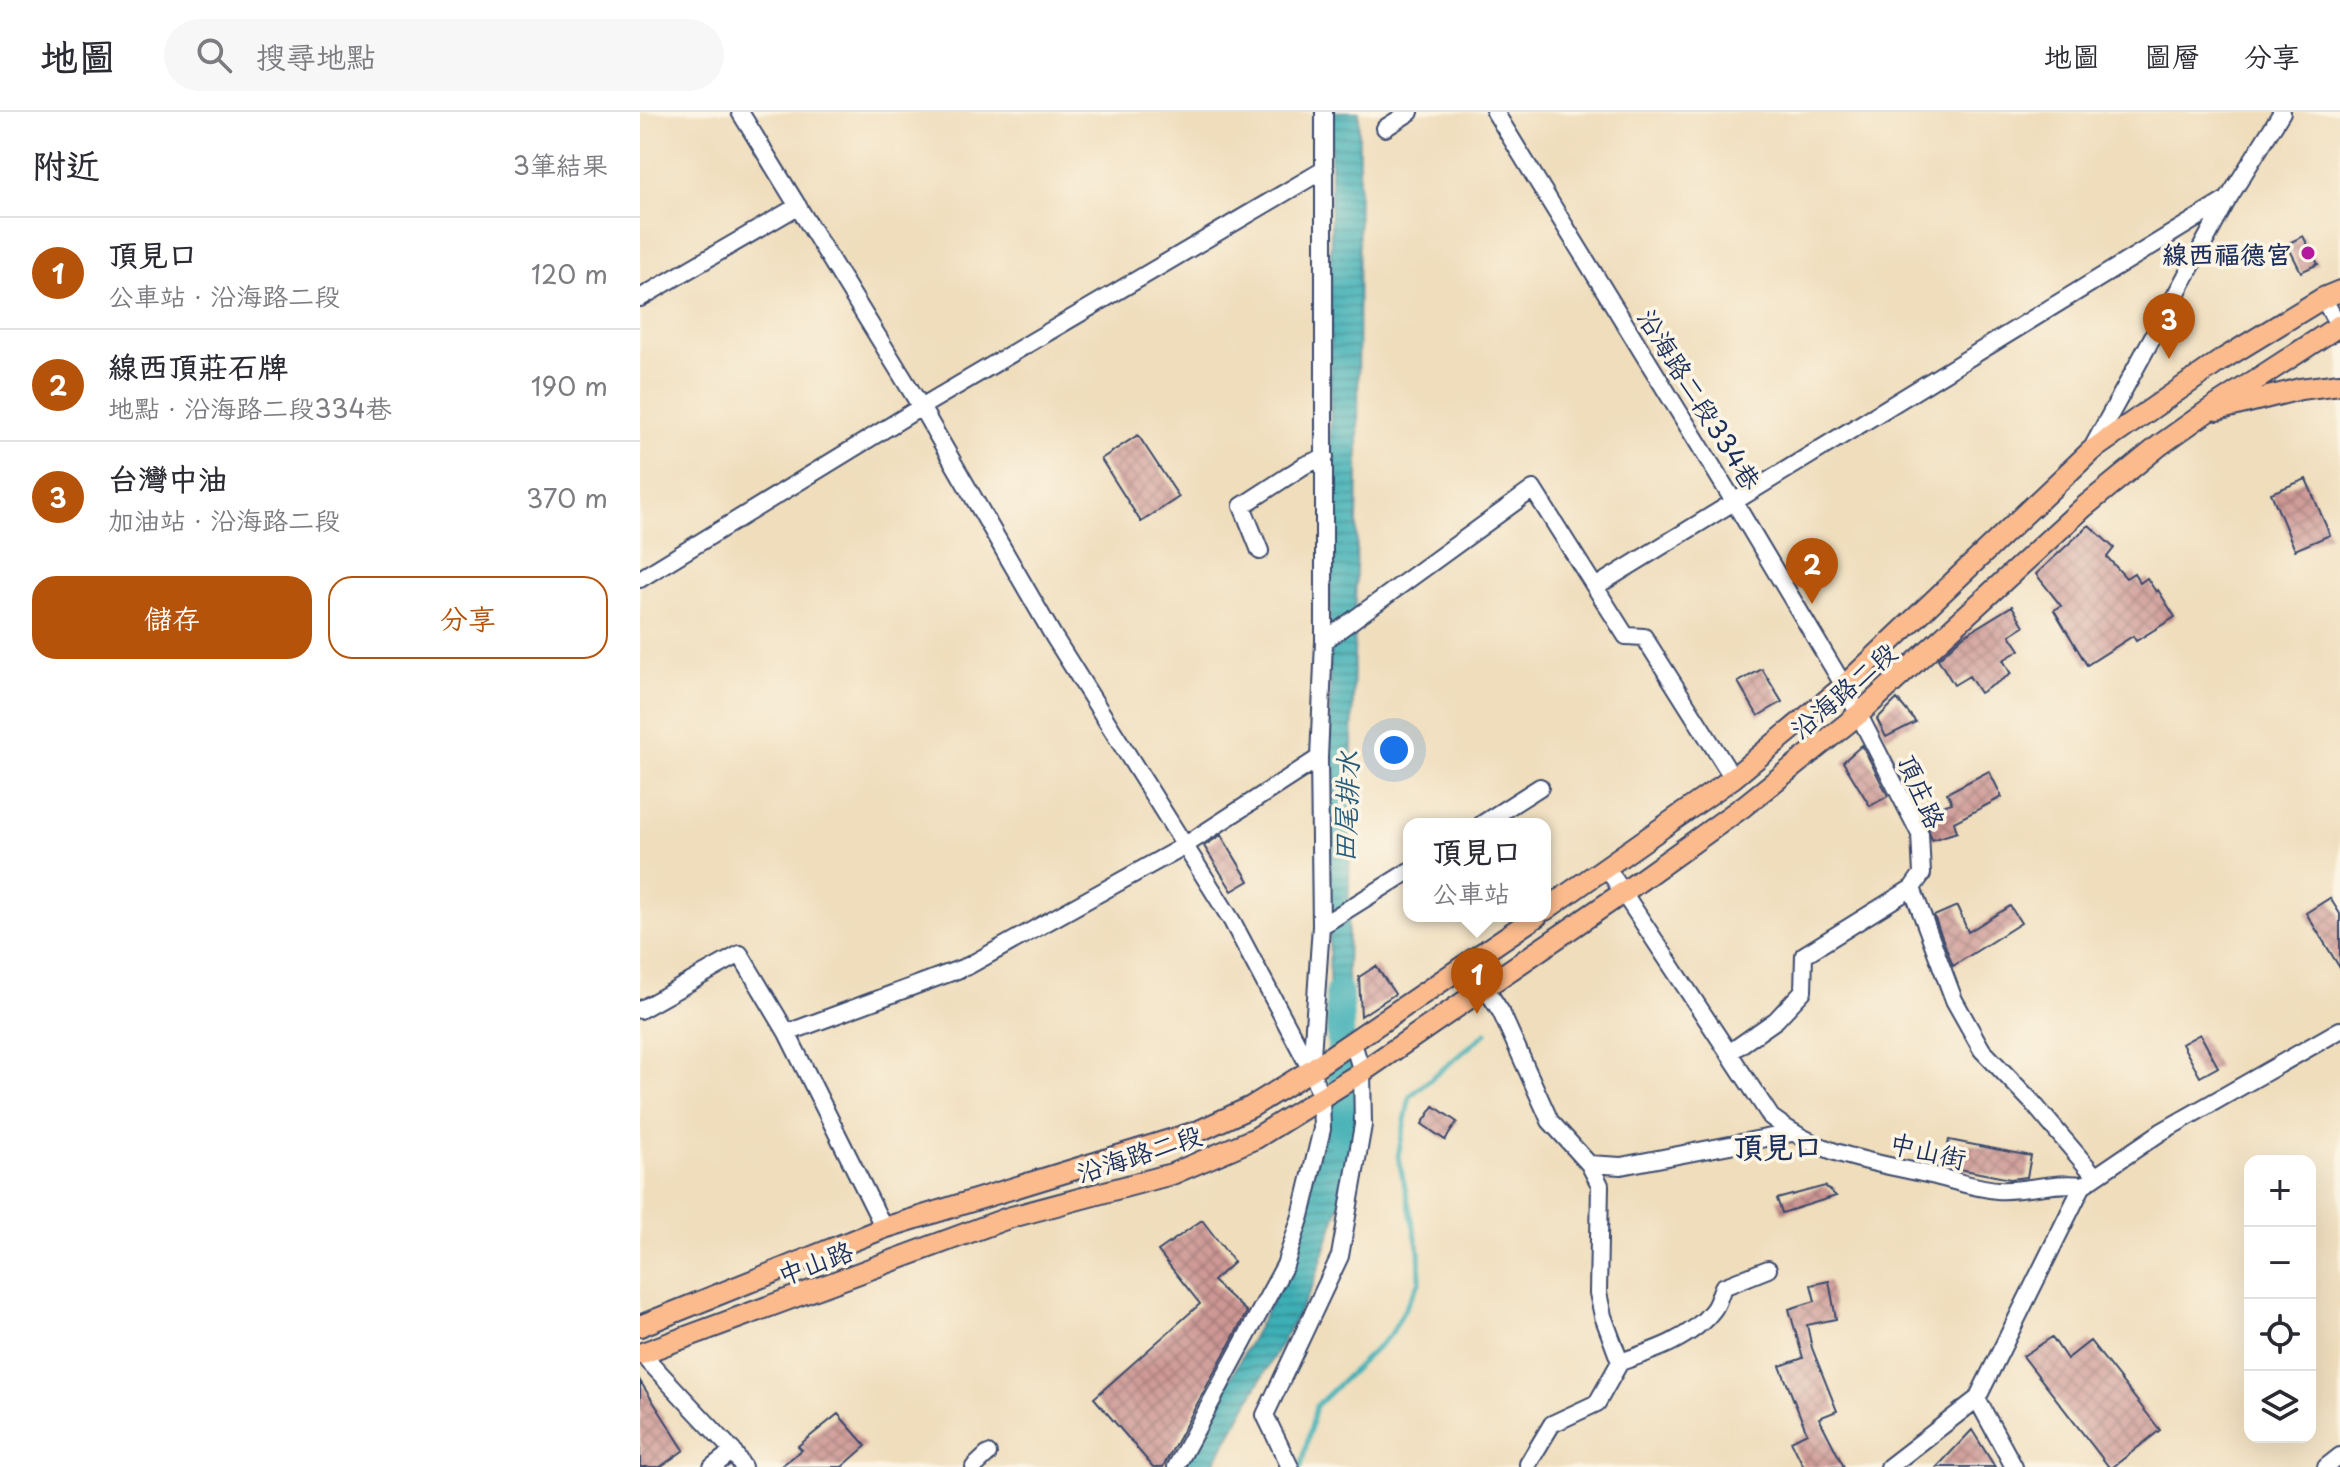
<!DOCTYPE html>
<html lang="zh-TW">
<meta charset="utf-8">
<style>
:root{--surface:#fff;--page:#f7f7f7;--text:#2b2b33;--muted:#7c7c81;--line:#e1e1e2;--accent:#b45309}
body{margin:0;font-family:"Playpen Sans","LXGW WenKai TC",sans-serif;background:var(--page);color:var(--text)}
.controls{position:absolute;right:24px;bottom:24px;display:grid;overflow:hidden;border-radius:16px;box-shadow:0 8px 32px #0002}
.controls button{width:72px;height:72px;display:grid;place-items:center;padding:0;border:0;border-bottom:2px solid var(--line);background:var(--surface);color:var(--text);font:40px sans-serif}
.you{position:absolute;left:754px;top:638px;width:28px;height:28px;margin:-20px;border:6px solid #fff;border-radius:50%;background:#1a73e8;box-shadow:0 0 0 12px #1a73e833}
.badge{display:grid;place-items:center;width:52px;height:52px;border-radius:50%;background:var(--accent);color:#fff;font-size:26px;font-weight:700}
.pin{position:absolute;translate:-50% -66px;filter:drop-shadow(0 2px 4px #0008)}
.pin::after{content:'';position:absolute;top:42px;width:28px;height:24px;background:inherit;clip-path:polygon(0 0,100% 0,50% 100%)}
.popup{position:absolute;left:763px;top:706px;width:148px;height:104px;box-sizing:border-box;display:grid;place-content:center;border-radius:16px;background:var(--surface);filter:drop-shadow(0 2px 6px #0005);font-size:26px;white-space:nowrap;color:var(--muted)}
.popup b{font-size:30px;color:var(--text)}
.popup::after{content:'';position:absolute;left:50%;top:100%;margin-left:-16px;border:16px solid transparent;border-top-color:var(--surface)}
.list{margin:0;padding:0;list-style:none}
h2{display:flex;justify-content:space-between;align-items:center;height:104px;margin:0;padding:0 32px;font-size:34px}
h2 small{font-size:26px;font-weight:400;color:var(--muted)}
.list li{display:grid;grid-template-columns:52px 1fr auto;gap:24px;align-items:center;box-sizing:border-box;height:112px;padding:0 32px;border-top:2px solid var(--line)}
.list b{display:block;font-size:30px;white-space:nowrap}
.list p{margin:0;font-size:26px;white-space:nowrap;color:var(--muted)}
.list em{font-size:26px;font-style:normal;color:var(--muted)}
.actions{display:flex;gap:16px;padding:24px 32px}
.actions a{flex:1;padding:18px 0;border:2px solid var(--accent);border-radius:24px;text-align:center;font-size:28px;color:var(--accent)}
.actions .main{background:var(--accent);color:#fff}
.icon{flex:none;width:44px;height:44px;fill:none;stroke:currentColor;stroke-width:2;stroke-linecap:round;stroke-linejoin:round}
.map{position:relative;flex:none;width:1700px;height:1355px;overflow:hidden}
header{display:flex;align-items:center;gap:48px;box-sizing:border-box;height:112px;padding:0 40px;background:var(--surface);border-bottom:2px solid var(--line)}
header strong{font-size:38px}
nav{display:flex;gap:44px;margin-inline-start:auto;font-size:28px}
.search{width:560px;height:72px;background:var(--page);display:flex;align-items:center;gap:20px;box-sizing:border-box;padding:0 28px;border-radius:44px;color:var(--muted);font-size:30px}
main{display:flex}
aside{flex:1;background:var(--surface)}
.map>svg:first-child{display:block}
.water{fill:url(#water-rules);stroke:#2c6f8a;stroke-width:2}
.lines{fill:none;stroke-linecap:round;stroke-linejoin:round}
.stream{stroke:#3dafb5;stroke-width:5}
.river{stroke:#3dafb5;stroke-width:28}
.building{fill:url(#building-cross-hatch)}
.minor-casing{stroke:#3b496c;stroke-width:20}
.major-casing{stroke:#3b496c;stroke-width:24}
.minor{stroke:#fff;stroke-width:16}
.major{stroke:#fbbb8d;stroke-width:20}
.poi-dot{fill:#b5179e;stroke:#fcf5e5;stroke-width:3}
.labels{text-anchor:middle;dominant-baseline:central;stroke-width:7;stroke-linejoin:round;paint-order:stroke}
.poi-label{font-size:26px;font-weight:bold;fill:#1b2f5e;stroke:#fcf5e5;text-anchor:end}
.street-label{font-size:26px;fill:#1b2f5e;stroke:#fcf5e5}
.water-label{font-size:28px;font-style:italic;fill:#275c7c;stroke:#fcf5e5}
.quarter-label{font-size:30px;font-weight:bold;fill:#1b2f5e;stroke:#fcf5e5}
</style>
<header>
<strong>地圖</strong>
<div class="search"><svg class="icon" aria-label="search" viewBox="0 0 24 24"><circle cx="10" cy="10" r="6"/><path d="M15 15l6 6"/></svg>搜尋地點</div>
<nav><a>地圖</a><a>圖層</a><a>分享</a></nav>
</header>
<main>
<aside>
<h2>附近<small>3筆結果</small></h2>
<ul class="list">
<li><span class="badge">1</span><div><b>頂見口</b><p>公車站 · 沿海路二段</p></div><em>120 m</em></li>
<li><span class="badge">2</span><div><b>線西頂莊石牌</b><p>地點 · 沿海路二段334巷</p></div><em>190 m</em></li>
<li><span class="badge">3</span><div><b>台灣中油</b><p>加油站 · 沿海路二段</p></div><em>370 m</em></li>
</ul>
<div class="actions"><a class="main">儲存</a><a>分享</a></div>
</aside>
<div class="map">
<svg width="1700" height="1355" viewBox="0 0 1700 1355">
<defs>
<pattern id="water-rules" width="6" height="5" patternUnits="userSpaceOnUse" patternTransform="scale(2)"><rect width="6" height="5" fill="#3dafb5"/><path d="M0 2.5h6" fill="none" stroke="#328f96"/></pattern>
<pattern id="building-cross-hatch" width="8" height="8" patternUnits="userSpaceOnUse" patternTransform="scale(2)"><rect width="8" height="8" fill="#cd9794"/><path d="M0 0l8 8M0 8l8-8" fill="none" stroke="#a67c7c"/></pattern>
</defs>
<rect width="100%" height="100%" fill="#fcf5e5"/>
<filter id="ink" filterUnits="userSpaceOnUse"><feTurbulence type="fractalNoise" baseFrequency=".0125" numOctaves="2"/><feDisplacementMap in="SourceGraphic" scale="16" xChannelSelector="R" yChannelSelector="G"/><feConvolveMatrix kernelMatrix="1 2 1 2 8 2 1 2 1" color-interpolation-filters="sRGB"/></filter>
<filter id="wash" filterUnits="userSpaceOnUse"><feTurbulence type="fractalNoise" baseFrequency=".006" numOctaves="4" result="noise"/><feDisplacementMap in="SourceGraphic" scale="32" xChannelSelector="R" yChannelSelector="G"/><feGaussianBlur stdDeviation="1.8" result="paint"/><feColorMatrix in="noise" values="0 0 0 0 0 0 0 0 0 0 0 0 0 0 0 0 0 1.4 0 .05"/><feComposite in="paint" operator="in"/></filter>
<g filter="url(#wash)">
<rect width="100%" height="100%" fill="#efddbb"/>
<path class="water" d="M 691,0 L 719,0 L 718,367 L 707,861 L 709,911 L 689,924 Z
M 712,988 L 716,1023 L 711,1057 L 673,1174 L 572,1355 L 542,1355 L 632,1189 L 689,1004 Z"/>
<g class="lines">
<path class="stream" d="M 661,1355 L 676,1294 L 751,1222 L 780,1169 L 779,1139 L 758,1044 L 770,984 L 846,921"/>
<path class="river" d="M 699,881 L 704,1031"/>
</g>
<g id="blocks">
<path class="building" d="M 1663,124 L 1678,152 L 1661,160 L 1647,132 Z
M 498,323 L 539,385 L 501,410 L 461,347 Z
M 1666,367 L 1690,423 L 1655,438 L 1631,381 Z
M 1449,413 L 1474,436 L 1467,445 L 1486,466 L 1494,461 L 1500,471 L 1507,466 L 1516,480 L 1518,478 L 1535,505 L 1496,529 L 1493,524 L 1447,553 L 1414,498 L 1421,494 L 1396,462 Z
M 1372,494 L 1384,514 L 1370,523 L 1380,538 L 1363,548 L 1371,562 L 1340,581 L 1329,564 L 1314,573 L 1298,547 L 1323,524 Z
M 1122,557 L 1142,590 L 1118,604 L 1098,570 Z
M 1257,587 L 1276,610 L 1246,625 L 1237,607 Z
M 1222,633 L 1248,684 L 1230,694 L 1203,650 Z
M 1349,659 L 1362,685 L 1314,710 L 1317,720 L 1292,728 L 1283,700 L 1312,691 L 1307,681 Z
M 581,723 L 609,769 L 592,779 L 564,734 Z
M 1690,786 L 1700,802 L 1700,856 L 1666,801 Z
M 1317,794 L 1328,820 L 1370,794 L 1381,811 L 1313,854 L 1294,804 Z
M 736,854 L 755,882 L 721,904 L 719,865 Z
M 1560,922 L 1578,955 L 1560,965 L 1542,932 Z
M 794,994 L 817,1010 L 805,1028 L 782,1012 Z
M 1309,1028 L 1391,1044 L 1387,1065 L 1370,1067 L 1304,1054 Z
M 1185,1074 L 1196,1084 L 1142,1101 L 1137,1087 Z
M 562,1108 L 594,1150 L 573,1169 L 607,1200 L 523,1355 L 513,1355 L 454,1286 L 560,1192 L 518,1139 Z
M 1189,1169 L 1196,1207 L 1167,1213 L 1172,1236 L 1197,1299 L 1179,1306 L 1204,1355 L 1164,1355 L 1151,1329 L 1167,1321 L 1140,1254 L 1163,1246 L 1149,1197 L 1175,1189 L 1171,1173 Z
M 1412,1225 L 1427,1247 L 1450,1229 L 1520,1318 L 1473,1355 L 1469,1355 L 1383,1244 Z
M 0,1269 L 44,1338 L 20,1355 L 0,1355 Z
M 198,1302 L 226,1334 L 202,1355 L 140,1355 L 162,1338 L 158,1334 Z
M 1332,1318 L 1355,1355 L 1297,1355 Z"/>
</g>
</g>
<g filter="url(#ink)">
<use href="#blocks" fill-opacity="0" stroke="#3b496c" stroke-width="2"/>
<g class="lines">
<g class="minor-casing">
<path id="minor" d="M 100,0 L 281,295 L 414,525 L 592,809 L 671,958 L 681,986 L 682,1017 L 661,1104 L 645,1153 L 536,1355
M 855,0 L 1093,388 L 1204,574 L 1280,722 L 1282,762 L 1272,776 L 1164,843 L 1163,879 L 1136,908 L 1089,941
M 745,16 L 770,0
M 0,186 L 158,94
M 1683,186 L 1700,216
M 1452,336 L 1588,87 L 1642,0
M 620,439 L 602,394 L 665,353 L 685,345
M 0,467 L 281,295 L 685,57
M 955,475 L 986,524 L 1004,525 L 1093,666
M 684,529 L 893,377 L 955,475 L 1588,87
M 842,712 L 900,675
M 967,756 L 1131,1005 C 1182,1045 1230,1049 1291,1063 C 1312,1068 1335,1076 1357,1078 C 1386,1080 1413,1069 1443,1073 L 1521,1020 L 1700,918
M 1272,776 L 1314,888 L 1342,938 L 1392,990 L 1455,1064
M 681,814 L 769,759
M 829,851 L 861,900 L 910,1009 L 949,1052 L 960,1073 L 958,1181 L 963,1204 L 980,1250 L 957,1291 L 912,1312 L 888,1352
M 0,898 L 100,842 L 147,921 L 244,1116
M 147,921 L 328,854 L 544,734 L 679,646
M 671,958 L 681,814 L 679,646 L 684,529 L 684,0
M 949,1052 L 981,1054 L 1152,1021
M 0,1240 L 93,1339 L 103,1355
M 980,1250 C 1013,1239 1051,1227 1073,1198 C 1078,1192 1080,1182 1083,1175 L 1128,1157
M 1337,1287 L 1374,1355
M 72,1355 L 93,1339
M 334,1355 L 348,1342
M 650,1355 L 625,1303 L 700,1144 L 723,1013 L 722,960 L 713,931
M 1249,1355 L 1337,1287 L 1443,1073
M 1686,1355 L 1700,1344"/>
</g>
<g class="major-casing">
<path id="major" d="M 1577,298 L 1660,277 L 1700,272
M 905,798 L 1093,666 L 1204,574 L 1451,339 L 1583,247 L 1683,186 L 1700,179
M 0,1214 L 244,1116 L 559,1019 L 611,995 L 671,958 L 897,804
M 0,1242 L 368,1106 L 532,1062 L 616,1026 L 722,960 L 984,780 L 1104,694 L 1219,602 L 1444,395 L 1520,333 L 1565,301 L 1700,213"/>
</g>
<use href="#minor" class="minor"/>
<use href="#major" class="major"/>
</g>
</g>
<circle class="poi-dot" cx="1668" cy="141" r="8"/>
<g class="labels">
<g class="poi-label">
<text x="1652" y="141">線西福德宮</text>
</g>
<g class="street-label">
<text transform="translate(1060 287) rotate(58)">沿海路二段334巷</text>
<text transform="translate(1203 578) rotate(-41)">沿海路二段</text>
<text transform="translate(1282 679) rotate(66)">頂庄路</text>
<text transform="translate(1288 1038) rotate(13)">中山街</text>
<text transform="translate(499 1041) rotate(-18)">沿海路二段</text>
<text transform="translate(175 1150) rotate(-20)">中山路</text>
</g>
<g class="water-label">
<text transform="translate(705 695) rotate(-88)">田尾排水</text>
</g>
<g class="quarter-label">
<text x="1138" y="1033">頂見口</text>
</g>
</g>
</svg>
<div class="controls">
<button>+</button>
<button>−</button>
<button><svg class="icon" aria-label="locate" viewBox="0 0 24 24"><circle cx="12" cy="12" r="6"/><path d="M12 2v4M12 18v4M2 12h4M18 12h4"/></svg></button>
<button><svg class="icon" aria-label="layers" viewBox="0 0 24 24"><path d="M12 4l9 5-9 5-9-5zM3 14l9 5 9-5"/></svg></button>
</div>
<div class="you"></div>
<div class="pin badge" style="left:837px;top:902px">1</div>
<div class="popup"><b>頂見口</b>公車站</div>
<div class="pin badge" style="left:1172px;top:492px">2</div>
<div class="pin badge" style="left:1529px;top:247px">3</div>
</div>
</main>
